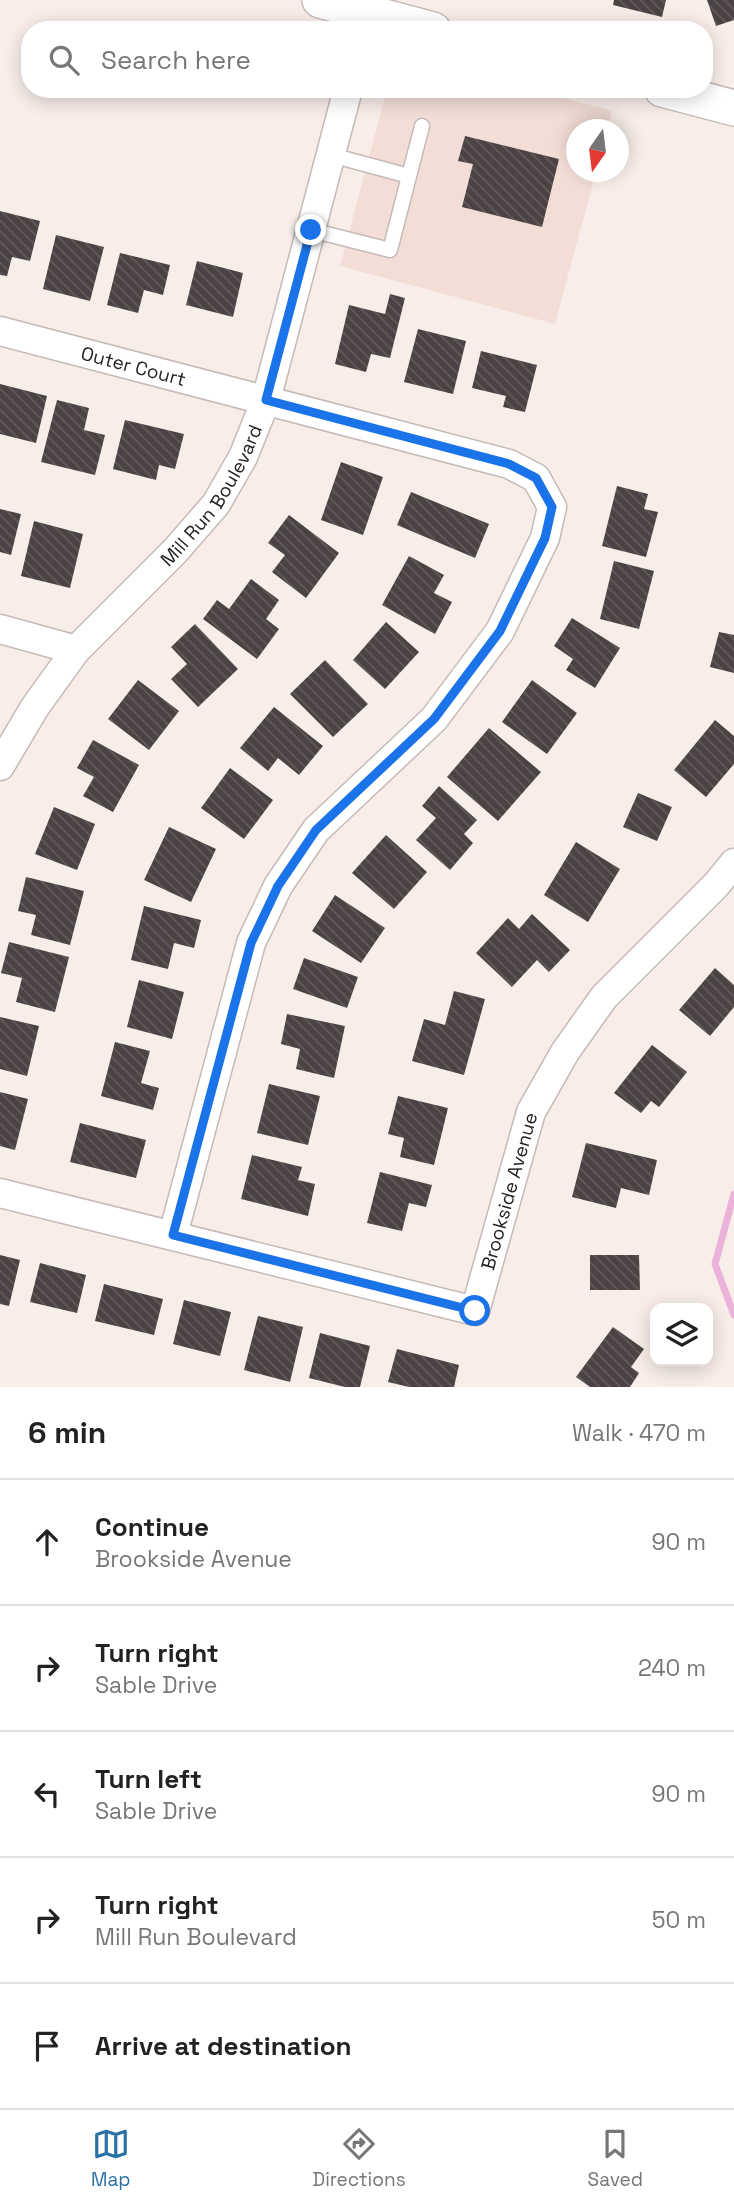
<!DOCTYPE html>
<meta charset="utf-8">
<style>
:root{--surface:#fff;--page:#f2f2f2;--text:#222;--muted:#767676;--line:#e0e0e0;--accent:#2971a5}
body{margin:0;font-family:"Space Grotesk",sans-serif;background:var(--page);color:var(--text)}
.controls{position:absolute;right:21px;bottom:21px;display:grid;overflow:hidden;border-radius:14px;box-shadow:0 4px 18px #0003}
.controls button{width:63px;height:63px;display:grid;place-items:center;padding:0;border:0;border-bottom:2px solid var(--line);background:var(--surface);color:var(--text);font:35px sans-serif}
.compass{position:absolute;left:566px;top:119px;width:63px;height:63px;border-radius:50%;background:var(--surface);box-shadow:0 4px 18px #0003;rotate:194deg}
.stop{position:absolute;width:21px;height:21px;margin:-16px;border:5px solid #1a73e8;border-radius:50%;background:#fff}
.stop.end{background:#1a73e8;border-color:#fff;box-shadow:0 2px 7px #0008}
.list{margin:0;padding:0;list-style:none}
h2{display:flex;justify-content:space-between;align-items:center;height:91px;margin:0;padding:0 28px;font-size:30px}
h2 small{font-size:23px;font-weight:400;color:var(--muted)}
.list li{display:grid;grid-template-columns:46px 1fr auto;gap:21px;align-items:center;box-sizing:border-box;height:126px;padding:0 28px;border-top:2px solid var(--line)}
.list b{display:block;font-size:26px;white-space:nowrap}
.list p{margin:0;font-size:23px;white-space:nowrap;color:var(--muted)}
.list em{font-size:23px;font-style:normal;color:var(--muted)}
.icon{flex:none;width:38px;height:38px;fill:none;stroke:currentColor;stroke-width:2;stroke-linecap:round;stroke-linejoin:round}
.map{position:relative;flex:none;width:734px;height:1387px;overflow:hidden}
.search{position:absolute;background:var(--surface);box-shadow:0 4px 18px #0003;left:21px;right:21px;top:21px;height:77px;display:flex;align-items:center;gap:18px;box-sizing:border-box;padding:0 24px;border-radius:28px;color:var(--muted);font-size:26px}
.sheet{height:721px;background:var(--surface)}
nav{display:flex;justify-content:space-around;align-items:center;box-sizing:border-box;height:98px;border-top:2px solid var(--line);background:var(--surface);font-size:19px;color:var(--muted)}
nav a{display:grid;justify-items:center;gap:4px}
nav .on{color:var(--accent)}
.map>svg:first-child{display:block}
.built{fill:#f2ded7}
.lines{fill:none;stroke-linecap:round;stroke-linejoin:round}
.stream{stroke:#ecb3da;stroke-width:7}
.building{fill:url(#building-back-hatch)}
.service-casing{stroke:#c5bab6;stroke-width:17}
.minor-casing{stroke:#c5bab6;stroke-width:31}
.tertiary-casing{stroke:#c5bab6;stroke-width:38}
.service{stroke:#fff;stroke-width:14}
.minor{stroke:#fff;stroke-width:28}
.tertiary{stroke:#fff;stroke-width:35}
.route{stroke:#1a73e8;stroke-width:9}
.labels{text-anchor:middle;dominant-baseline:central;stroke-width:7;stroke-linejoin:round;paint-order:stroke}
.street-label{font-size:19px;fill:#262220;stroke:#fff}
</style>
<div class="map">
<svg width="734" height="1387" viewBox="0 0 734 1387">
<defs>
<pattern id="building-back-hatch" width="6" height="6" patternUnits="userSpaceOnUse" patternTransform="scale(1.75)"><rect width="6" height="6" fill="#4b4243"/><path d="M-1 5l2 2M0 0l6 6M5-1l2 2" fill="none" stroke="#625b5b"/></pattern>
</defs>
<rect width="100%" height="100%" fill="#f8ede9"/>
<path class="built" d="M 387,89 L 529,89 L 612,111 L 607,129 L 576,130 L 576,172 L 596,172 L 555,324 L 340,266 Z"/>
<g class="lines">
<path class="stream" d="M 734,1194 L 715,1264 L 734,1315"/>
</g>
<path class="building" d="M 614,0 L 666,0 L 662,17 L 613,5 Z
M 707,0 L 734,0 L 734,20 L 716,26 Z
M 465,136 L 559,159 L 542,227 L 462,207 L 473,164 L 458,161 Z
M 0,211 L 40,221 L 30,261 L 12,257 L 7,276 L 0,275 Z
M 56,235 L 104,247 L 90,301 L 43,289 Z
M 120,253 L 170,265 L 163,295 L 144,290 L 138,313 L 107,305 Z
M 197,261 L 243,273 L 233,317 L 186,305 Z
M 390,294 L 405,298 L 390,358 L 371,354 L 366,372 L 335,364 L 349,305 L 385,314 Z
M 418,329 L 466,341 L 453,394 L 404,382 Z
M 481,351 L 537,365 L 525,412 L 503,407 L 506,396 L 472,388 Z
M 0,384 L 47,396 L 36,443 L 0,434 Z
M 57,400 L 89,408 L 84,430 L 105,435 L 95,475 L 41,462 Z
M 125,420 L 184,434 L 175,469 L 159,465 L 156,480 L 113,469 Z
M 341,462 L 383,477 L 363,535 L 321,520 Z
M 617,486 L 648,494 L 644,509 L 658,512 L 646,557 L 602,546 Z
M 411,492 L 489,524 L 475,558 L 397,525 Z
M 0,509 L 21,514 L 11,555 L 0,552 Z
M 289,515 L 339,553 L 306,598 L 272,572 L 285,555 L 268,543 Z
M 34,521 L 83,534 L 70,588 L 21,576 Z
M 409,556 L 444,575 L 434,593 L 452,602 L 435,634 L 382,605 Z
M 614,561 L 654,571 L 639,629 L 600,619 Z
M 251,579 L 279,600 L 266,619 L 279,629 L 257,659 L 203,619 L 217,600 L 229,609 Z
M 572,618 L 620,648 L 595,688 L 566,670 L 573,659 L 554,646 Z
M 386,622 L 419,652 L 385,689 L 353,660 Z
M 195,624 L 238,669 L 198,707 L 171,679 L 187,664 L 171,647 Z
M 719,632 L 734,635 L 734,673 L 710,667 Z
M 325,660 L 368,704 L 333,737 L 290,694 Z
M 138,680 L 179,711 L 149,750 L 108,719 Z
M 532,680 L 577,713 L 547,754 L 502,722 Z
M 274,707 L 323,746 L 299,775 L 278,758 L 268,771 L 240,748 Z
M 715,720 L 734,736 L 734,764 L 706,797 L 674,770 Z
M 489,728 L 541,772 L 498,821 L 447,777 Z
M 93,740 L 139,765 L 113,812 L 83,796 L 94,777 L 77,768 Z
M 230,768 L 273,800 L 244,839 L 201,808 Z
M 439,786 L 477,820 L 464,834 L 473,843 L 450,870 L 416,840 L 436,818 L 422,806 Z
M 638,793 L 672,807 L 657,841 L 623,827 Z
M 54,807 L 95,824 L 77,870 L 35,854 Z
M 169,827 L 216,849 L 191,902 L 144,880 Z
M 386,835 L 427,872 L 394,909 L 352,873 Z
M 576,842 L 620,869 L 588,922 L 544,895 Z
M 26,877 L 84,891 L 70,945 L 31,935 L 36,915 L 18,911 Z
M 335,895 L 385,928 L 361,963 L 312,931 Z
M 144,906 L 201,920 L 194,948 L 174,943 L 168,969 L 131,960 Z
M 532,914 L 570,950 L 549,972 L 537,960 L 512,987 L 476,953 L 508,918 L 519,929 Z
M 9,942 L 69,957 L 55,1012 L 16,1002 L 22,978 L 1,973 Z
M 304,958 L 358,977 L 347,1008 L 293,989 Z
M 715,968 L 734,985 L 734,1007 L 710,1036 L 679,1010 Z
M 139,980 L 184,992 L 172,1039 L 127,1027 Z
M 454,991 L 485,999 L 464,1075 L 412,1061 L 424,1019 L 445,1025 Z
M 287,1014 L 345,1026 L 334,1078 L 296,1069 L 300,1049 L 281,1044 Z
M 0,1017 L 39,1026 L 27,1076 L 0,1069 Z
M 115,1042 L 150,1051 L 141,1083 L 159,1088 L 153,1110 L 101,1096 Z
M 652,1045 L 687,1072 L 659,1107 L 651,1101 L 641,1113 L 614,1093 Z
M 269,1084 L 320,1096 L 308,1145 L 257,1133 Z
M 0,1092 L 28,1099 L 15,1150 L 0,1146 Z
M 398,1096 L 448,1108 L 434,1165 L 400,1157 L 404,1138 L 388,1134 Z
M 80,1123 L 146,1140 L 136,1178 L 70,1162 Z
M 586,1143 L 657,1160 L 649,1195 L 621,1188 L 616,1208 L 572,1197 Z
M 252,1155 L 302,1167 L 298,1180 L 315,1184 L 308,1216 L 241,1199 Z
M 380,1172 L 432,1185 L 426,1207 L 409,1203 L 402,1231 L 367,1223 Z
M 0,1255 L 20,1260 L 9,1306 L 0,1304 Z
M 590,1255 L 639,1255 L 640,1290 L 590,1290 Z
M 40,1263 L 86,1275 L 77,1313 L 30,1302 Z
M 104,1284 L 163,1299 L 154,1335 L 95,1321 Z
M 184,1300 L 231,1312 L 220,1356 L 173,1344 Z
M 258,1316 L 303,1327 L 290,1382 L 244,1370 Z
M 613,1327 L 644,1349 L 631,1367 L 639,1373 L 630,1387 L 590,1387 L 576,1377 Z
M 320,1333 L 370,1346 L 360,1387 L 345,1387 L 309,1378 Z
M 397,1349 L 459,1365 L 454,1387 L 409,1387 L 388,1382 Z"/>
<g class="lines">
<g class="service-casing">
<path id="service" d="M 331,155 L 409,176
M 311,230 L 390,250 L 422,126"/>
</g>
<g class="minor-casing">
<g id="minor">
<path id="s1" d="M 0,331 L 509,464 L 536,478 L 552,507 L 545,538 L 500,631 L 434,719 L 316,830 L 278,886 L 251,943 L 173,1235"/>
<path d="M 0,629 L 76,650"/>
<path id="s2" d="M 0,766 L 35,707 L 76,650 L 175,551 L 216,504 L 243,457 L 266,400 L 348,89"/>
<path id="s3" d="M 0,1193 L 475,1311 L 531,1112 L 565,1052 L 604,997 L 716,885 L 734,863"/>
</g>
</g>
<g class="tertiary-casing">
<path id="tertiary" d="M 320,0 L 433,30
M 662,89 L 734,108"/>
</g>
<use href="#service" class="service"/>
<use href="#minor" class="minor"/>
<use href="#tertiary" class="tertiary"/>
</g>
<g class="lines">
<path class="route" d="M 311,230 L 266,400 L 509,464 L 536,478 L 552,507 L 545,538 L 500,631 L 434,719 L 316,830 L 278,886 L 251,943 L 173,1235 L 475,1311"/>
</g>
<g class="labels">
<g class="street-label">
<text stroke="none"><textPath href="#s1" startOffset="138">Outer Court</textPath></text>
<text stroke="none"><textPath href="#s2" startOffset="346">Mill Run Boulevard</textPath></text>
<text stroke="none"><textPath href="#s3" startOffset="614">Brookside Avenue</textPath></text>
</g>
</g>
</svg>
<div class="controls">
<button><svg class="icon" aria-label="layers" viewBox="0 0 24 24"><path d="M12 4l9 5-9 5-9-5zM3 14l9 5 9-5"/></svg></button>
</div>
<svg class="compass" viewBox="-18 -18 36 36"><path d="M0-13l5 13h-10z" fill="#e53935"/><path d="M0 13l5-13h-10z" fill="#767676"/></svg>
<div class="stop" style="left:475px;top:1311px"></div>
<div class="stop end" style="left:311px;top:230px"></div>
<div class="search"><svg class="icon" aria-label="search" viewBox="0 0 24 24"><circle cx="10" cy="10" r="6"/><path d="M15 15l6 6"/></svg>Search here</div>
</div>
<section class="sheet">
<h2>6 min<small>Walk · 470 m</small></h2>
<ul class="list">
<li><svg class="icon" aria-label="ahead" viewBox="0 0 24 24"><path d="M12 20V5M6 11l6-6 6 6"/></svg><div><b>Continue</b><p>Brookside Avenue</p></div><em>90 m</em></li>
<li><svg class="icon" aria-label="right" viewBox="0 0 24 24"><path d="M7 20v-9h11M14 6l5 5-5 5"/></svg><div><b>Turn right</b><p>Sable Drive</p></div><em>240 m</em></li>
<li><svg class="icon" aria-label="left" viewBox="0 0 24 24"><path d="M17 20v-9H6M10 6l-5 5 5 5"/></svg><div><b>Turn left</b><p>Sable Drive</p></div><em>90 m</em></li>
<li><svg class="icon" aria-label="right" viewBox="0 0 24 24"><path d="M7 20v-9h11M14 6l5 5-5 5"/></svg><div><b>Turn right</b><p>Mill Run Boulevard</p></div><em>50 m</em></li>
<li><svg class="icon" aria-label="arrive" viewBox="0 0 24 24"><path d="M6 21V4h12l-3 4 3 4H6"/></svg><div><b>Arrive at destination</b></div></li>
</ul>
</section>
<nav>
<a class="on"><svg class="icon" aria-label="map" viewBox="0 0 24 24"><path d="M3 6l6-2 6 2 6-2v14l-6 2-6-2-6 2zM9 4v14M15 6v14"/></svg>Map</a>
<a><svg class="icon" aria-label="directions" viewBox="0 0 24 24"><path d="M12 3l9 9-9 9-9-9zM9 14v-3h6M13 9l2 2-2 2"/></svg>Directions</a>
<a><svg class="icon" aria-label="saved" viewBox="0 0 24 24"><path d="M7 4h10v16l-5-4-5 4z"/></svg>Saved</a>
</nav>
